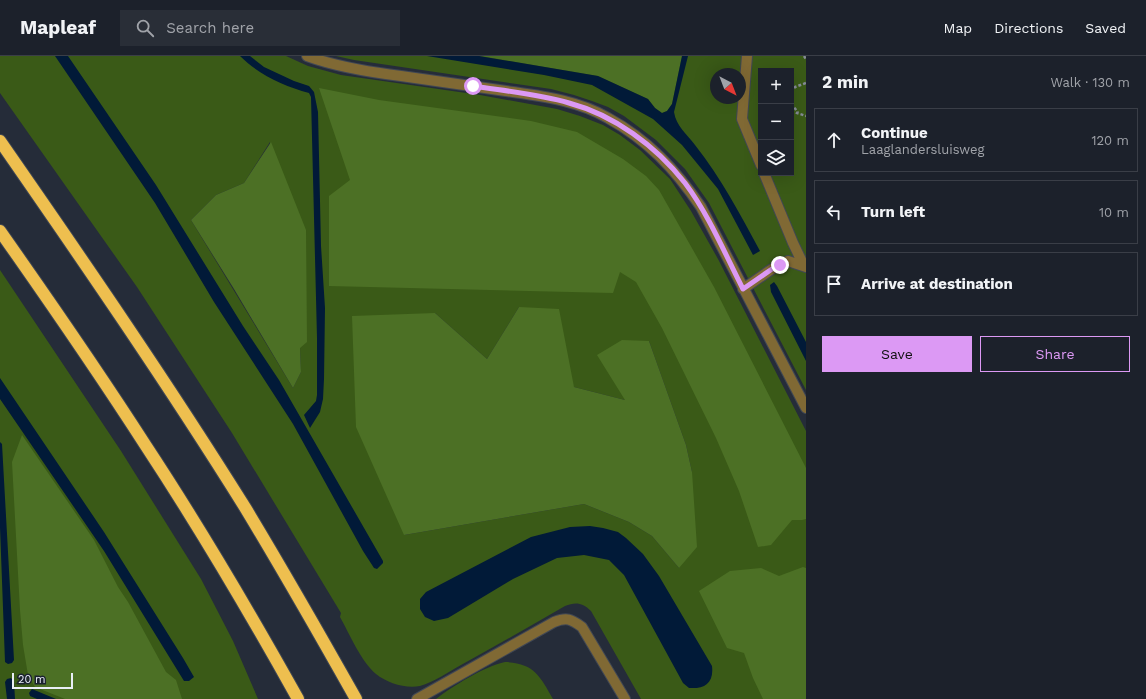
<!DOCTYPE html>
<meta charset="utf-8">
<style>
:root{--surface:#1c212b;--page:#292e37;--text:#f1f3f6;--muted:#a0a3a9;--line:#3a3e47;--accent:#dc99f4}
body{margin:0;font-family:"Work Sans",sans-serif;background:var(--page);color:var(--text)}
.controls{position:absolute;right:12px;top:12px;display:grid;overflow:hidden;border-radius:0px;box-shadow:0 4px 16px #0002}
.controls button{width:36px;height:36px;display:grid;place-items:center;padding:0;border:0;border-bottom:1px solid var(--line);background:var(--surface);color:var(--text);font:20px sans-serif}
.compass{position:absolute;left:710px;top:12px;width:36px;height:36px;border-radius:50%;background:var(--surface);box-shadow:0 4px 16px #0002;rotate:138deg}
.scale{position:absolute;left:12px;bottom:10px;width:61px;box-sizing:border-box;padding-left:4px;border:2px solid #e9eef7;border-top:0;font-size:11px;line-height:14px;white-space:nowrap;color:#e9eef7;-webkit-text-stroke:3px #1b222f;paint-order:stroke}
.stop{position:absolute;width:12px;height:12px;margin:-9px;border:3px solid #dc99f4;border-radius:50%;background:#fff}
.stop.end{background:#dc99f4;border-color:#fff;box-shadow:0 1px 4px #0008}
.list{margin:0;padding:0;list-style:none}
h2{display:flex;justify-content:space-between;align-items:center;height:52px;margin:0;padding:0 16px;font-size:17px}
h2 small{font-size:13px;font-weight:400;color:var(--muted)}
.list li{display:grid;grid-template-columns:26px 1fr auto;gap:12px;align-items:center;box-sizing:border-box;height:64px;margin:0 8px 8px;padding:0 8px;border:1px solid var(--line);border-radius:0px}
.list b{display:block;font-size:15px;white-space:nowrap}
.list p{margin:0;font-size:13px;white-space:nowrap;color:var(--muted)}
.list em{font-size:13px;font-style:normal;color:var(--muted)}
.actions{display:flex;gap:8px;padding:12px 16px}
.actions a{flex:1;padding:9px 0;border:1px solid var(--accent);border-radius:0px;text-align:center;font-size:14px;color:var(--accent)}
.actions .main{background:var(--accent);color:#111}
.icon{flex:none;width:22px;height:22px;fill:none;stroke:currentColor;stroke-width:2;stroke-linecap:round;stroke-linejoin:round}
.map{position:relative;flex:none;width:806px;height:643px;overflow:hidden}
header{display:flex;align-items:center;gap:24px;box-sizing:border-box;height:56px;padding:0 20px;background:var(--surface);border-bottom:1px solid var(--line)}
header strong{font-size:19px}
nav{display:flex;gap:22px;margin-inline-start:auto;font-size:14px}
.search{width:280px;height:36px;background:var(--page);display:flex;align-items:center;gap:10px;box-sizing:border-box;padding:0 14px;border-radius:0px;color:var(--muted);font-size:15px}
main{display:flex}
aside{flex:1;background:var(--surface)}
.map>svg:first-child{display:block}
.green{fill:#3a5a17;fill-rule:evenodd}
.forest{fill:#4c7025}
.water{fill:#011a38}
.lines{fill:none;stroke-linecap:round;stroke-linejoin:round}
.minor-casing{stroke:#404754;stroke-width:12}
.highway-casing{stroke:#404754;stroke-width:14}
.path{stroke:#858b97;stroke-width:2.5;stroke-dasharray:3 2;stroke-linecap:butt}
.minor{stroke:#806934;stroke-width:10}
.highway{stroke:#eebf4f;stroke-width:12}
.route{stroke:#dc99f4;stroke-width:5}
</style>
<header>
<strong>Mapleaf</strong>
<div class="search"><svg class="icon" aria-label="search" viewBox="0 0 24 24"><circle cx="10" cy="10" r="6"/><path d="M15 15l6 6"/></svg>Search here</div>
<nav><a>Map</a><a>Directions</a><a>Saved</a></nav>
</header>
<main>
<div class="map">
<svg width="806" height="643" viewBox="0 0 806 643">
<rect width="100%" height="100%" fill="#252c39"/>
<path class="green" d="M 0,0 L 286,0 L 308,10 L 341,19 L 480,39 L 557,53 L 580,60 L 603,69 L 620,79 L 640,94 L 670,123 L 691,155 L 718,203 L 806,375 L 806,643 L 641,643 L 591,555 C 582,546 575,546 565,550 C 530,570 496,590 461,609 C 448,616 434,626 420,630 C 406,633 387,627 376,618 C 361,605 350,579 340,561 L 341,557 L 232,377 L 137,231 L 0,37 ZM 270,86 L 300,292 L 301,316 L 293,332 L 191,164 L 216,139 L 244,127 ZM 519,251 L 574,331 L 625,344 L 649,285 L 686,389 L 692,416 L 679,512 L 652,480 L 629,466 L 584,448 L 404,479 L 435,257 L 487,303 Z
M 336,0 L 806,0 L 806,334 L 709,147 L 685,113 L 656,84 L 624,60 L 608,51 L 592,45 L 574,39 L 551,33 L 354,4 ZM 761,15 L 791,15 L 791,117 L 761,117 ZM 716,18 L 740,18 L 740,42 L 716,42 Z
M 0,214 L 121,395 L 201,523 L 233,585 L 258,643 L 0,643 Z
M 505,606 C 534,607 540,620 553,643 L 436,643 C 453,630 485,610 505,606 Z"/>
<path class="forest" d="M 480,0 L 682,0 L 672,48 L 667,55 L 662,57 L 655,52 L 648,43 L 598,20 Z
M 319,32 L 379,44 L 531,65 L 577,76 L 623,103 L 646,120 L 659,134 L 714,231 L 806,412 L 806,463 L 802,464 L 792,464 L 771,489 L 758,491 L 739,435 L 716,382 L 662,272 L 636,226 L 620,216 L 613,237 L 329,230 L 329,140 L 350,124 Z
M 271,86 L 306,174 L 307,286 L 300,292 L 301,316 L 293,332 L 234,233 L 191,164 L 216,139 L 244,127 Z
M 519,251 L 559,253 L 574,331 L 625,344 L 597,299 L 622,284 L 649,285 L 686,389 L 692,416 L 697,491 L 679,512 L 652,480 L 629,466 L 584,448 L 404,479 L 356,371 L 352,260 L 435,257 L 487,303 Z
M 22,379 L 94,484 L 118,531 L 128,546 L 166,616 L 176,624 L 182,643 L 65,643 L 35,631 L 28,619 L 23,589 L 20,554 L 12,406 Z
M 803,511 L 806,512 L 806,643 L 763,643 L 753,622 L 744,597 L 727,592 L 699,535 L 730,515 L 761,512 L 779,520 Z"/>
<path class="water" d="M 55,0 L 68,0 L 156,129 L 243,270 L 279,324 L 383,505 L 383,507 L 377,513 L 374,512 L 363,495 L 293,368 L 214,246 L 155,147 Z
M 240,0 L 250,0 L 264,11 L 294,25 L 309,30 L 314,36 L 318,56 L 321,190 L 325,252 L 324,323 L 323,343 L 320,356 L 310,372 L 304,359 L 316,345 L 317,339 L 317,282 L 311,41 L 309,37 C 284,30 259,19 240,0 Z
M 427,0 L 479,0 L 598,20 L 648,43 L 655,52 L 662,57 L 667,55 L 672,48 L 682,0 L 688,0 L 674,56 C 676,70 687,78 695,89 C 721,122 740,158 760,195 L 753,199 L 718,133 L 682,89 L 653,63 L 592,29 L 544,19 Z
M 774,226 L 777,230 L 806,286 L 806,305 L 771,236 L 770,229 Z
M 0,322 L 104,476 L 183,602 L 194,621 L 189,625 L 184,625 L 104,495 L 0,343 Z
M 0,386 L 2,388 L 14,604 L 12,607 L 8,608 L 5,606 L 0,471 Z
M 590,470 L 603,472 L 618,476 L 626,482 L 643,498 L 659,520 L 712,610 C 714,627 705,633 689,632 L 683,627 L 624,519 L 609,504 L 584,499 L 557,502 L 513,523 L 448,562 L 434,565 L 425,561 L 420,553 L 420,543 L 426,536 L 531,481 L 570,471 Z
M 11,622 L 14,626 L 15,643 L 7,643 L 5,626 L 7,623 Z
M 32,633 L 56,643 L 37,643 L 30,640 L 29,637 Z"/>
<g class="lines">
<g class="minor-casing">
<path id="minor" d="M 307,0 C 337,11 369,16 401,20 C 436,25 471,30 506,35 C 540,40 577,44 608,62 C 648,84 675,113 701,151 L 806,352
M 747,0 L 742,63 L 761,109
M 764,117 L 793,187 L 804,210
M 743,233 L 772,213 L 788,205 L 806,211
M 417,643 L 554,566 C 567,561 571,563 582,571 L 625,643"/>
</g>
<g class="highway-casing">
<path id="highway" d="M 0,85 C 84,206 168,328 246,453 C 284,516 320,579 356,643
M 0,175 C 50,246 99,317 146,390 C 200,472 250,557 298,643"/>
</g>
<path class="path" d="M 804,0 L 806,3
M 791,36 L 795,31 L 806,27
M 791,48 L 798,56
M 791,55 L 806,60"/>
<use href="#minor" class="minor"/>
<use href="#highway" class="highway"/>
</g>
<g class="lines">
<path class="route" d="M 473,30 C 505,35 538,38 569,47 C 614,59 656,90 685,127 C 709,159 725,198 743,233 L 772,213 L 780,209"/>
</g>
</svg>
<div class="controls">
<button>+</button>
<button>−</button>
<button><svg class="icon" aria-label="layers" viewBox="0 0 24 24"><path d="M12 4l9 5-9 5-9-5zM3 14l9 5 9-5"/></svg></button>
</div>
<svg class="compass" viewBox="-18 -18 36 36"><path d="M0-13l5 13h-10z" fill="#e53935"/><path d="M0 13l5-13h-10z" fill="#a0a3a9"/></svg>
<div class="scale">20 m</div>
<div class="stop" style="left:473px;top:30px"></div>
<div class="stop end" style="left:780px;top:209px"></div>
</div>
<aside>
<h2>2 min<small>Walk · 130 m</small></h2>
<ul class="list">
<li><svg class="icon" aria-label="ahead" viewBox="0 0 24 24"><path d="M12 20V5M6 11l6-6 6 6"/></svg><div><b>Continue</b><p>Laaglandersluisweg</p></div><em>120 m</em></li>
<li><svg class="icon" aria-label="left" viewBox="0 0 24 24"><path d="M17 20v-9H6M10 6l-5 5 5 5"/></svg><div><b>Turn left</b></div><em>10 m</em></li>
<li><svg class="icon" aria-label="arrive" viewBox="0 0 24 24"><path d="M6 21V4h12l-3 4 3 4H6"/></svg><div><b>Arrive at destination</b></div></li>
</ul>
<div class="actions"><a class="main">Save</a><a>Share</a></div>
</aside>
</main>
